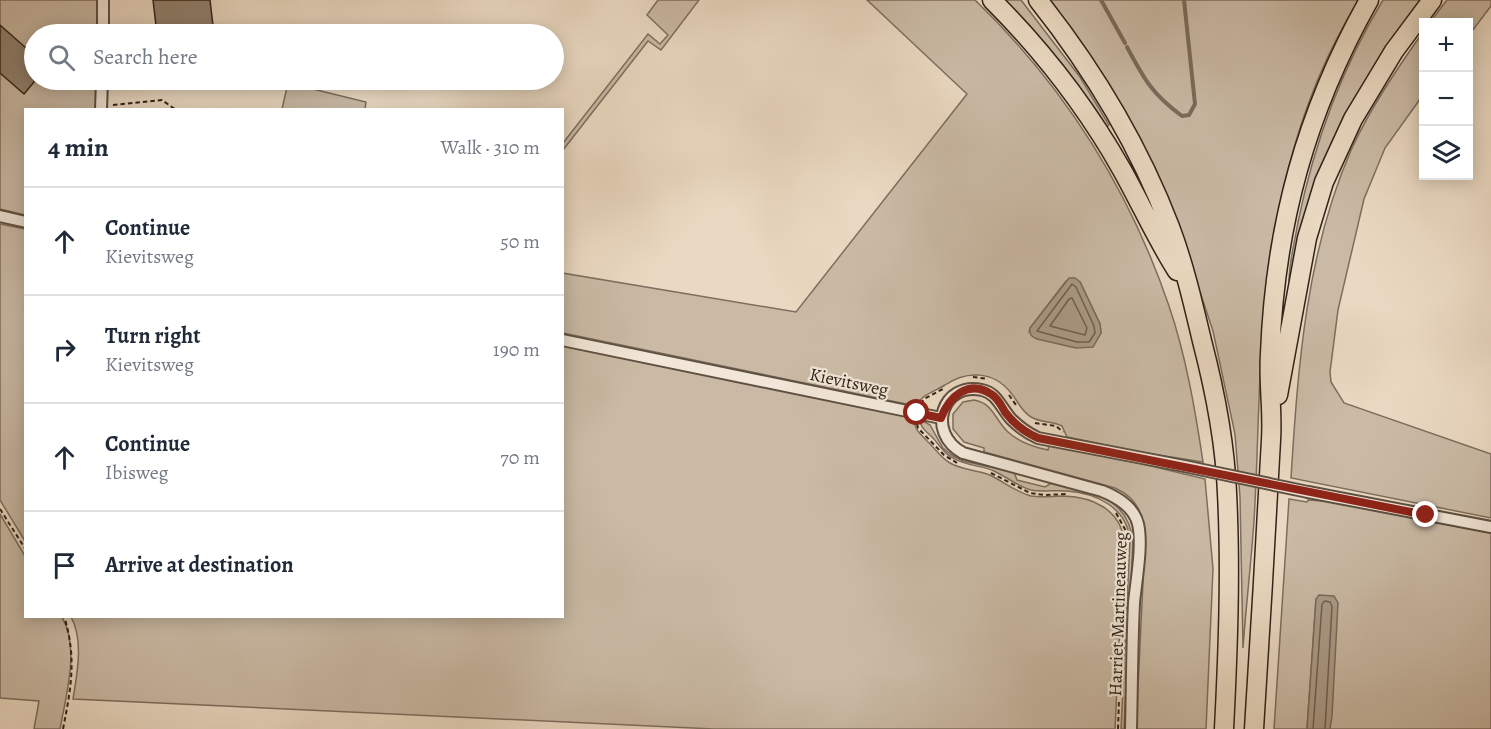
<!DOCTYPE html>
<meta charset="utf-8">
<style>
:root{--surface:#fff;--page:#f6f6f7;--text:#1f2937;--muted:#747a83;--line:#e0e1e3}
body{margin:0;font-family:Alegreya,serif;background:var(--page);color:var(--text)}
.controls{position:absolute;right:18px;top:18px;display:grid;overflow:hidden;border-radius:0px;box-shadow:0 3px 15px #0003}
.controls button{width:54px;height:54px;display:grid;place-items:center;padding:0;border:0;border-bottom:2px solid var(--line);background:var(--surface);color:var(--text);font:30px sans-serif}
.stop{position:absolute;width:18px;height:18px;margin:-14px;border:4px solid #8f2418;border-radius:50%;background:#fff}
.stop.end{background:#8f2418;border-color:#fff;box-shadow:0 2px 6px #0008}
.list{margin:0;padding:0;list-style:none}
h2{display:flex;justify-content:space-between;align-items:center;height:78px;margin:0;padding:0 24px;font-size:26px}
h2 small{font-size:20px;font-weight:400;color:var(--muted)}
.list li{display:grid;grid-template-columns:39px 1fr auto;gap:18px;align-items:center;box-sizing:border-box;height:108px;padding:0 24px;border-top:2px solid var(--line)}
.list b{display:block;font-size:22px;white-space:nowrap}
.list p{margin:0;font-size:20px;white-space:nowrap;color:var(--muted)}
.list em{font-size:20px;font-style:normal;color:var(--muted)}
.icon{flex:none;width:33px;height:33px;fill:none;stroke:currentColor;stroke-width:2;stroke-linecap:round;stroke-linejoin:round}
.map{position:relative;flex:none;width:1491px;height:729px;overflow:hidden}
.search{position:absolute;background:var(--surface);box-shadow:0 3px 15px #0003;left:24px;top:24px;width:540px;height:66px;display:flex;align-items:center;gap:15px;box-sizing:border-box;padding:0 21px;border-radius:33px;color:var(--muted);font-size:22px}
.panel{position:absolute;background:var(--surface);box-shadow:0 3px 15px #0003;left:24px;top:108px;width:540px;height:510px;border-radius:0px}
.map>svg:first-child{display:block}
.green{fill:#cabaa5;stroke:#7d6e5e;stroke-width:1.5;fill-rule:evenodd}
.water{fill:#ab9b88;stroke:#7a6b5b;stroke-width:1.5}
.lines{fill:none;stroke-linecap:round;stroke-linejoin:round}
.shore{stroke:#6e5f50;stroke-width:1.5}
.stream{stroke:#7a6b5b;stroke-width:4}
.building{fill:#918270;stroke:#302318;stroke-width:1.5}
.street-casing{stroke:#5e5042;stroke-width:14}
.highway-casing{stroke:#302318;stroke-width:21}
.path{stroke:#302318;stroke-width:2;stroke-dasharray:4.5 3;stroke-linecap:butt}
.street{stroke:#f1e6d7;stroke-width:10}
.highway{stroke:#ead9c2;stroke-width:18}
.street-bridge-casing{stroke:#5e5042;stroke-width:14;stroke-linecap:butt}
.street-bridge{stroke:#f1e6d7;stroke-width:10}
.route{stroke:#8f2418;stroke-width:8}
.labels{text-anchor:middle;dominant-baseline:central;stroke-width:4.5;stroke-linejoin:round;paint-order:stroke}
.street-label{font-size:18px;fill:#302318;stroke:#f1e6d7}
</style>
<div class="map">
<svg width="1491" height="729" viewBox="0 0 1491 729">
<rect width="100%" height="100%" fill="#ead9c2"/>
<filter id="stains"><feTurbulence type="fractalNoise" baseFrequency=".00333" numOctaves="4"/><feColorMatrix values="0 0 0 0 .2 0 0 0 0 .09 0 0 0 0 .02 0 0 0 .5 -.17"/></filter>
<radialGradient id="worn" r=".72"><stop offset=".6" stop-color="#630" stop-opacity="0"/><stop offset="1" stop-color="#630" stop-opacity=".3"/></radialGradient>
<path class="green" d="M 0,0 L 97,0 L 97,34 L 34,34 L 34,80 L 96,80 L 96,109 L 26,110 L 25,215 L 0,209 Z
M 658,0 L 699,0 L 661,50 L 648,41 L 563,150 L 563,143 L 648,34 L 660,44 L 668,35 L 647,15 Z
M 867,0 L 975,0 C 1064,86 1129,189 1169,306 C 1186,356 1195,409 1203,462 L 1139,452 L 1067,437 L 1062,426 C 1052,421 1041,423 1031,417 C 1021,411 1018,401 1011,393 C 994,371 967,370 945,385 C 934,392 922,394 916,406 L 563,333 L 562,273 L 796,312 L 967,94 ZM 1066,281 L 1080,282 L 1100,324 L 1101,333 L 1029,332 L 1030,328 Z
M 1004,0 L 1021,0 L 1080,77 L 1109,125 L 1106,127 C 1077,82 1043,38 1004,0 Z
M 1048,0 L 1359,0 C 1298,96 1272,214 1263,325 C 1258,390 1258,456 1254,521 C 1251,564 1246,606 1243,648 L 1240,497 L 1235,434 L 1213,331 L 1178,226 Z
M 1383,0 L 1421,0 C 1374,65 1335,123 1310,201 C 1301,227 1298,255 1289,281 C 1289,262 1295,241 1298,222 C 1314,144 1341,69 1383,0 Z
M 1447,0 L 1491,0 L 1491,6 L 1469,35 L 1468,22 L 1430,22 Z
M 1423,32 L 1423,95 L 1385,148 L 1364,199 L 1338,310 L 1330,372 L 1331,382 L 1344,403 L 1491,454 L 1491,518 L 1291,478 C 1298,366 1306,252 1352,148 C 1371,107 1397,69 1423,32 Z
M 288,83 L 366,102 L 365,109 L 282,109 Z
M 0,224 L 25,229 L 25,541 L 0,500 Z
M 563,345 L 914,418 C 914,430 920,433 927,441 C 935,448 941,458 950,463 C 962,470 977,470 990,475 C 1004,482 1016,492 1031,496 C 1042,498 1053,496 1064,496 C 1093,497 1121,510 1124,541 L 1115,729 L 714,729 L 73,699 C 77,674 84,640 71,617 L 562,616 Z
M 974,400 C 993,403 995,420 1008,432 C 1019,442 1033,447 1048,450 L 1049,445 L 1126,460 L 1205,479 L 1213,569 L 1206,729 L 1136,729 L 1145,540 C 1144,516 1139,499 1115,488 L 984,452 L 984,448 L 964,442 L 953,429 L 953,414 L 963,402 Z
M 920,419 L 930,425 L 943,448 L 953,456 L 963,461 L 1014,472 L 1017,480 L 1045,487 L 1053,482 C 1091,493 1128,495 1133,542 L 1124,729 L 1121,729 L 1130,540 C 1127,508 1097,493 1067,491 C 1055,490 1043,492 1031,490 C 1017,486 1007,477 994,471 C 981,465 964,466 951,457 C 943,452 938,443 932,437 C 926,431 920,428 920,419 Z
M 1289,499 L 1307,502 L 1308,500 L 1325,501 L 1491,533 L 1491,729 L 1330,729 L 1334,666 L 1316,599 L 1307,729 L 1274,729 Z
M 0,514 L 25,556 L 26,616 L 62,617 C 80,648 66,695 60,729 L 34,729 L 39,701 L 0,698 Z"/>
<path class="water" d="M 1069,278 L 1075,278 L 1080,282 L 1100,324 L 1101,333 L 1093,347 L 1076,348 L 1037,339 C 1032,337 1029,335 1030,328 Z
M 1319,595 L 1334,596 L 1338,603 L 1332,716 L 1330,729 L 1307,729 L 1316,599 Z"/>
<g class="lines">
<path class="shore" d="M 1072,284 L 1076,287 L 1094,326 L 1095,333 L 1089,342 L 1077,342 L 1037,331 Z
M 1072,298 L 1087,328 L 1085,335 L 1050,326 L 1069,299 Z
M 1313,729 L 1322,604 L 1325,601 L 1330,602 L 1332,606 L 1325,729"/>
<path class="stream" d="M 1101,0 L 1125,43
M 1127,47 C 1144,79 1152,94 1182,116 L 1189,115 L 1195,104 L 1184,0"/>
</g>
<path class="building" d="M 153,0 L 210,0 L 214,34 L 157,34 Z
M 0,25 L 34,55 L 34,82 L 24,94 L 0,73 Z"/>
<g class="lines">
<g class="street-casing">
<path id="street" d="M 103,34 L 103,0
M 101,110 L 102,80
M 0,216 L 26,222
M 562,340 L 941,418
M 1308,492 L 1491,527
M 1131,729 C 1132,687 1132,645 1134,603 C 1136,582 1143,544 1138,524 C 1134,507 1117,497 1102,491 L 963,453 C 925,432 943,381 982,390 C 997,393 1001,408 1011,419 C 1019,427 1027,433 1038,438 L 1184,466"/>
</g>
<g class="highway-casing">
<path id="highway" d="M 992,0 C 1043,51 1087,108 1122,170 C 1141,204 1156,238 1177,271
M 1038,0 C 1092,68 1139,146 1170,227 C 1184,264 1193,303 1202,341 C 1215,391 1225,441 1227,493 C 1231,571 1228,650 1224,729
M 1278,395 L 1307,238 L 1324,182 L 1353,119 L 1394,51 L 1432,0
M 1254,729 C 1260,633 1266,536 1271,440 C 1273,411 1268,382 1270,354 C 1275,225 1306,112 1369,0"/>
</g>
<path class="path" d="M 113,105 L 162,100 L 176,110
M 973,377 L 988,379
M 1009,395 L 1016,405
M 921,404 L 924,399 L 943,389
M 1035,423 L 1056,426 L 1063,432
M 917,424 L 918,428 L 944,455 L 957,463
M 991,473 L 1030,493 L 1044,495 L 1067,494
M 0,509 L 26,550
M 1116,513 L 1126,531 L 1125,576
M 63,729 C 71,688 77,658 64,616
M 1118,729 L 1119,699"/>
<use href="#street" class="street"/>
<use href="#highway" class="highway"/>
<g class="street-bridge-casing">
<path id="street-bridge" d="M 1184,466 L 1308,492"/>
</g>
<use href="#street-bridge" class="street-bridge"/>
</g>
<g class="lines">
<path class="route" d="M 917,413 L 941,418 C 949,397 968,379 991,394 C 998,398 1001,405 1005,412 C 1014,424 1024,432 1038,438 L 1426,515"/>
</g>
<g class="labels">
<g class="street-label">
<text transform="translate(849 382) rotate(12)">Kievitsweg</text>
<text transform="translate(1118 614) rotate(-88)">Harriet Martineauweg</text>
</g>
</g>
<rect width="100%" height="100%" filter="url(#stains)"/>
<rect width="100%" height="100%" fill="url(#worn)"/>
</svg>
<div class="controls">
<button>+</button>
<button>−</button>
<button><svg class="icon" aria-label="layers" viewBox="0 0 24 24"><path d="M12 4l9 5-9 5-9-5zM3 14l9 5 9-5"/></svg></button>
</div>
<div class="stop" style="left:917px;top:413px"></div>
<div class="stop end" style="left:1426px;top:515px"></div>
<div class="search"><svg class="icon" aria-label="search" viewBox="0 0 24 24"><circle cx="10" cy="10" r="6"/><path d="M15 15l6 6"/></svg>Search here</div>
<section class="panel">
<h2>4 min<small>Walk · 310 m</small></h2>
<ul class="list">
<li><svg class="icon" aria-label="ahead" viewBox="0 0 24 24"><path d="M12 20V5M6 11l6-6 6 6"/></svg><div><b>Continue</b><p>Kievitsweg</p></div><em>50 m</em></li>
<li><svg class="icon" aria-label="right" viewBox="0 0 24 24"><path d="M7 20v-9h11M14 6l5 5-5 5"/></svg><div><b>Turn right</b><p>Kievitsweg</p></div><em>190 m</em></li>
<li><svg class="icon" aria-label="ahead" viewBox="0 0 24 24"><path d="M12 20V5M6 11l6-6 6 6"/></svg><div><b>Continue</b><p>Ibisweg</p></div><em>70 m</em></li>
<li><svg class="icon" aria-label="arrive" viewBox="0 0 24 24"><path d="M6 21V4h12l-3 4 3 4H6"/></svg><div><b>Arrive at destination</b></div></li>
</ul>
</section>
</div>
